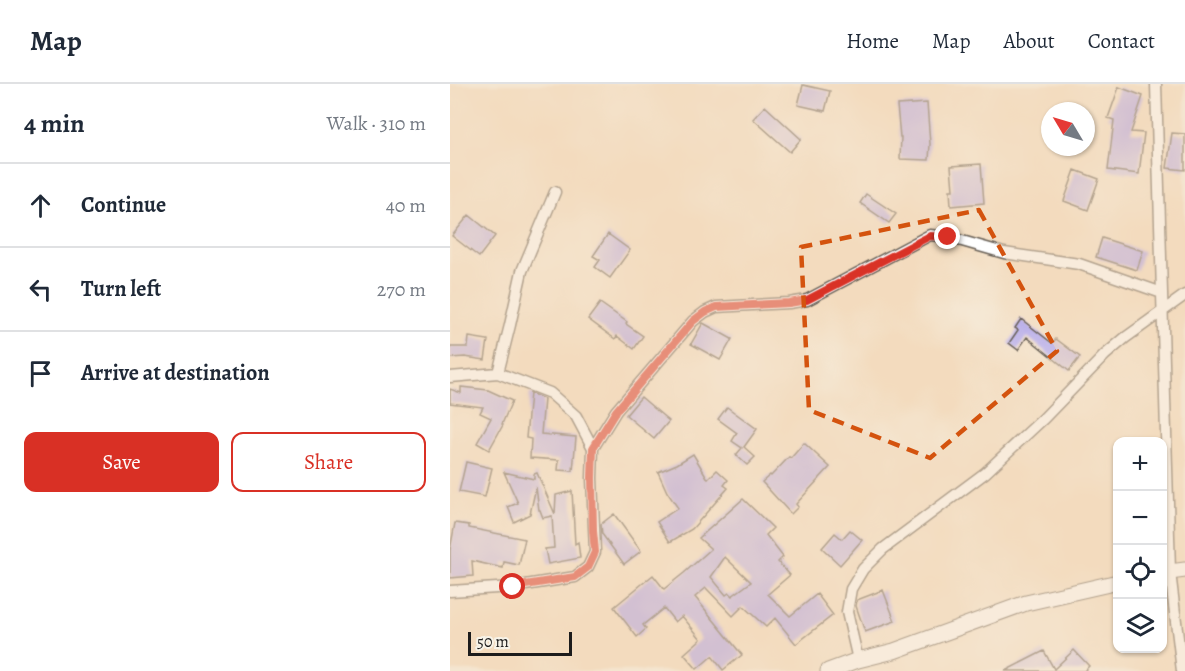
<!DOCTYPE html>
<meta charset="utf-8">
<style>
:root{--surface:#fff;--page:#f6f6f7;--text:#1f2937;--muted:#747a83;--line:#e0e1e3;--accent:#d93025}
body{margin:0;font-family:Alegreya,serif;background:var(--page);color:var(--text)}
.controls{position:absolute;right:18px;bottom:18px;display:grid;overflow:hidden;border-radius:12px;box-shadow:0 2px 4px #0004}
.controls button{width:54px;height:54px;display:grid;place-items:center;padding:0;border:0;border-bottom:2px solid var(--line);background:var(--surface);color:var(--text);font:30px sans-serif}
.compass{position:absolute;left:591px;top:18px;width:54px;height:54px;border-radius:50%;background:var(--surface);box-shadow:0 2px 4px #0004;rotate:308deg}
.scale{position:absolute;left:18px;bottom:15px;width:104px;box-sizing:border-box;padding-left:6px;border:3px solid #1c1c1c;border-top:0;font-size:16px;line-height:21px;white-space:nowrap;color:#1c1c1c;-webkit-text-stroke:4px #f7f3e8;paint-order:stroke}
.stop{position:absolute;width:18px;height:18px;margin:-14px;border:4px solid #d93025;border-radius:50%;background:#fff}
.stop.end{background:#d93025;border-color:#fff;box-shadow:0 2px 6px #0008}
.list{margin:0;padding:0;list-style:none}
h2{display:flex;justify-content:space-between;align-items:center;height:78px;margin:0;padding:0 24px;font-size:26px}
h2 small{font-size:20px;font-weight:400;color:var(--muted)}
.list li{display:grid;grid-template-columns:39px 1fr auto;gap:18px;align-items:center;box-sizing:border-box;height:84px;padding:0 24px;border-top:2px solid var(--line)}
.list b{display:block;font-size:22px;white-space:nowrap}
.list em{font-size:20px;font-style:normal;color:var(--muted)}
.actions{display:flex;gap:12px;padding:18px 24px}
.actions a{flex:1;padding:14px 0;border:2px solid var(--accent);border-radius:12px;text-align:center;font-size:21px;color:var(--accent)}
.actions .main{background:var(--accent);color:#fff}
.icon{flex:none;width:33px;height:33px;fill:none;stroke:currentColor;stroke-width:2;stroke-linecap:round;stroke-linejoin:round}
.map{position:relative;flex:none;width:735px;height:587px;overflow:hidden}
header{display:flex;align-items:center;gap:36px;box-sizing:border-box;height:84px;padding:0 30px;background:var(--surface);border-bottom:2px solid var(--line)}
header strong{font-size:28px}
nav{display:flex;gap:33px;margin-inline-start:auto;font-size:21px}
main{display:flex}
aside{flex:1;background:var(--surface)}
.map>svg:first-child{display:block}
.building{fill:#ab9fea;fill-rule:evenodd}
.lines{fill:none;stroke-linecap:round;stroke-linejoin:round}
.street-casing{stroke:#675f55;stroke-width:13}
.secondary-casing{stroke:#675f55;stroke-width:17}
.street{stroke:#fff;stroke-width:10}
.secondary{stroke:#fff;stroke-width:15}
.route{stroke:#d93025;stroke-width:8}
.marked{fill:none;stroke:#d4530e;stroke-width:4.5;stroke-dasharray:12 8;stroke-linejoin:round}
</style>
<header>
<strong>Map</strong>
<nav><a>Home</a><a>Map</a><a>About</a><a>Contact</a></nav>
</header>
<main>
<aside>
<h2>4 min<small>Walk · 310 m</small></h2>
<ul class="list">
<li><svg class="icon" aria-label="ahead" viewBox="0 0 24 24"><path d="M12 20V5M6 11l6-6 6 6"/></svg><div><b>Continue</b></div><em>40 m</em></li>
<li><svg class="icon" aria-label="left" viewBox="0 0 24 24"><path d="M17 20v-9H6M10 6l-5 5 5 5"/></svg><div><b>Turn left</b></div><em>270 m</em></li>
<li><svg class="icon" aria-label="arrive" viewBox="0 0 24 24"><path d="M6 21V4h12l-3 4 3 4H6"/></svg><div><b>Arrive at destination</b></div></li>
</ul>
<div class="actions"><a class="main">Save</a><a>Share</a></div>
</aside>
<div class="map">
<svg width="735" height="587" viewBox="0 0 735 587">
<rect width="100%" height="100%" fill="#f7f3e8"/>
<filter id="ink" filterUnits="userSpaceOnUse"><feTurbulence type="fractalNoise" baseFrequency=".0167" numOctaves="2"/><feDisplacementMap in="SourceGraphic" scale="12" xChannelSelector="R" yChannelSelector="G"/><feConvolveMatrix kernelMatrix="1 2 1 2 8 2 1 2 1" color-interpolation-filters="sRGB"/></filter>
<filter id="wash" filterUnits="userSpaceOnUse"><feTurbulence type="fractalNoise" baseFrequency=".008" numOctaves="4" result="noise"/><feDisplacementMap in="SourceGraphic" scale="24" xChannelSelector="R" yChannelSelector="G"/><feGaussianBlur stdDeviation="1.35" result="paint"/><feColorMatrix in="noise" values="0 0 0 0 0 0 0 0 0 0 0 0 0 0 0 0 0 1.4 0 .05"/><feComposite in="paint" operator="in"/></filter>
<g filter="url(#wash)">
<rect width="100%" height="100%" fill="#f3dbbe"/>
<g id="blocks">
<path class="building" d="M 353,1 L 380,7 L 375,27 L 348,21 Z
M 669,3 L 693,12 L 681,48 L 694,49 L 689,90 L 658,86 L 664,36 L 658,34 Z
M 477,19 L 480,60 L 479,76 L 450,75 L 451,53 L 450,53 L 447,21 Z
M 315,22 L 351,55 L 340,68 L 303,35 Z
M 722,49 L 735,50 L 735,86 L 717,84 Z
M 531,80 L 534,119 L 501,122 L 500,106 L 503,106 L 501,82 Z
M 625,86 L 649,95 L 638,126 L 614,117 Z
M 416,110 L 446,130 L 439,139 L 410,119 Z
M 19,131 L 45,152 L 29,173 L 2,152 Z
M 158,150 L 180,166 L 160,194 L 145,183 L 150,176 L 143,172 Z
M 652,154 L 693,167 L 687,186 L 646,173 Z
M 150,219 L 177,238 L 176,240 L 193,252 L 184,265 L 167,252 L 165,255 L 138,235 Z
M 571,235 L 602,259 L 606,255 L 630,273 L 619,287 L 577,253 L 568,266 L 559,259 L 568,246 L 565,244 Z
M 253,239 L 282,255 L 270,276 L 241,260 Z
M 19,253 L 38,256 L 35,276 L 15,273 L 0,274 L 0,263 L 18,263 Z
M 11,303 L 38,306 L 62,317 L 52,340 L 53,341 L 39,366 L 27,359 L 41,334 L 30,329 L 33,323 L 0,319 L 0,305 L 11,309 Z
M 80,309 L 94,315 L 91,350 L 126,353 L 123,387 L 108,386 L 109,376 L 80,374 L 81,355 L 76,354 Z
M 191,313 L 219,337 L 204,355 L 176,331 Z
M 277,323 L 307,345 L 294,363 L 305,373 L 297,381 L 286,371 L 292,364 L 282,357 L 287,349 L 268,335 Z
M 354,359 L 380,383 L 346,420 L 348,423 L 341,430 L 312,398 L 320,391 L 321,392 L 339,373 L 341,374 Z
M 243,370 L 258,395 L 267,386 L 278,396 L 274,401 L 278,404 L 242,445 L 220,458 L 207,438 L 228,424 L 217,408 L 208,388 L 227,380 Z
M 16,378 L 42,384 L 35,413 L 9,408 Z
M 54,388 L 84,395 L 84,390 L 87,389 L 105,430 L 106,411 L 122,407 L 125,460 L 128,458 L 130,474 L 98,480 L 95,465 L 104,464 L 102,432 L 93,434 L 90,426 L 89,426 L 86,403 L 80,430 L 64,438 L 58,423 L 68,419 Z
M 293,415 L 323,444 L 316,451 L 333,473 L 328,478 L 340,491 L 318,510 L 340,532 L 367,510 L 383,531 L 346,560 L 325,534 L 316,543 L 293,522 L 283,532 L 256,504 L 245,513 L 292,571 L 273,586 L 262,572 L 247,585 L 234,570 L 251,555 L 232,532 L 225,538 L 214,524 L 193,541 L 196,545 L 187,553 L 164,523 L 203,491 L 214,505 L 234,489 L 261,465 L 249,454 ZM 275,473 L 301,498 L 282,512 L 279,509 L 276,511 L 261,493 Z
M 164,430 L 191,467 L 174,480 L 152,450 L 151,440 Z
M 5,439 L 19,441 L 19,444 L 75,455 L 69,481 L 54,478 L 53,484 L 22,477 L 23,492 L 0,494 L 0,466 Z
M 400,446 L 412,456 L 390,481 L 372,464 L 385,449 L 392,455 Z
M 433,506 L 445,537 L 415,548 L 406,522 L 407,516 Z
M 624,566 L 639,582 L 634,587 L 555,587 L 594,567 L 604,585 Z"/>
</g>
</g>
<g filter="url(#ink)">
<use href="#blocks" fill-opacity="0" stroke="#675f55" stroke-width="1.5"/>
<g class="lines">
<g class="street-casing">
<path id="street" d="M 706,0 L 720,488 L 732,587
M 48,289 L 60,241 L 72,187 L 105,108
M 0,293 L 48,289 L 100,309 L 126,332 L 143,364
M 0,507 L 63,503 L 125,493 L 138,483 L 145,468 L 142,394 L 143,364 L 166,327 L 243,237 L 255,228 L 266,223 L 339,219 L 357,216 L 480,151 L 498,153 L 554,169 L 629,180 L 712,209
M 408,576 L 397,528 L 401,505 L 413,485 L 433,465 L 535,389 L 594,334 L 655,271 L 675,254 L 735,211"/>
</g>
<g class="secondary-casing">
<path id="secondary" d="M 712,489 L 735,486
M 378,587 L 408,576 L 444,567 L 576,519 L 668,498"/>
</g>
<use href="#street" class="street"/>
<use href="#secondary" class="secondary"/>
</g>
</g>
<g class="lines" filter="url(#ink)">
<path class="route" d="M 63,503 L 125,493 L 138,483 L 145,468 L 143,447 L 142,394 L 143,364 L 166,327 L 243,237 L 255,228 L 266,223 L 339,219 L 357,216 L 480,152 L 498,153"/>
</g>
<path d="M0 0H735V587H0ZM 529,126 L 607,267 L 480,374 L 359,326 L 351,163 Z" fill="#f3dbbe" fill-opacity=".55" fill-rule="evenodd"/>
<path class="marked" d="M 529,126 L 607,267 L 480,374 L 359,326 L 351,163 Z"/>
</svg>
<div class="controls">
<button>+</button>
<button>−</button>
<button><svg class="icon" aria-label="locate" viewBox="0 0 24 24"><circle cx="12" cy="12" r="6"/><path d="M12 2v4M12 18v4M2 12h4M18 12h4"/></svg></button>
<button><svg class="icon" aria-label="layers" viewBox="0 0 24 24"><path d="M12 4l9 5-9 5-9-5zM3 14l9 5 9-5"/></svg></button>
</div>
<svg class="compass" viewBox="-18 -18 36 36"><path d="M0-13l5 13h-10z" fill="#e53935"/><path d="M0 13l5-13h-10z" fill="#747a83"/></svg>
<div class="scale">50 m</div>
<div class="stop" style="left:63px;top:503px"></div>
<div class="stop end" style="left:498px;top:153px"></div>
</div>
</main>
